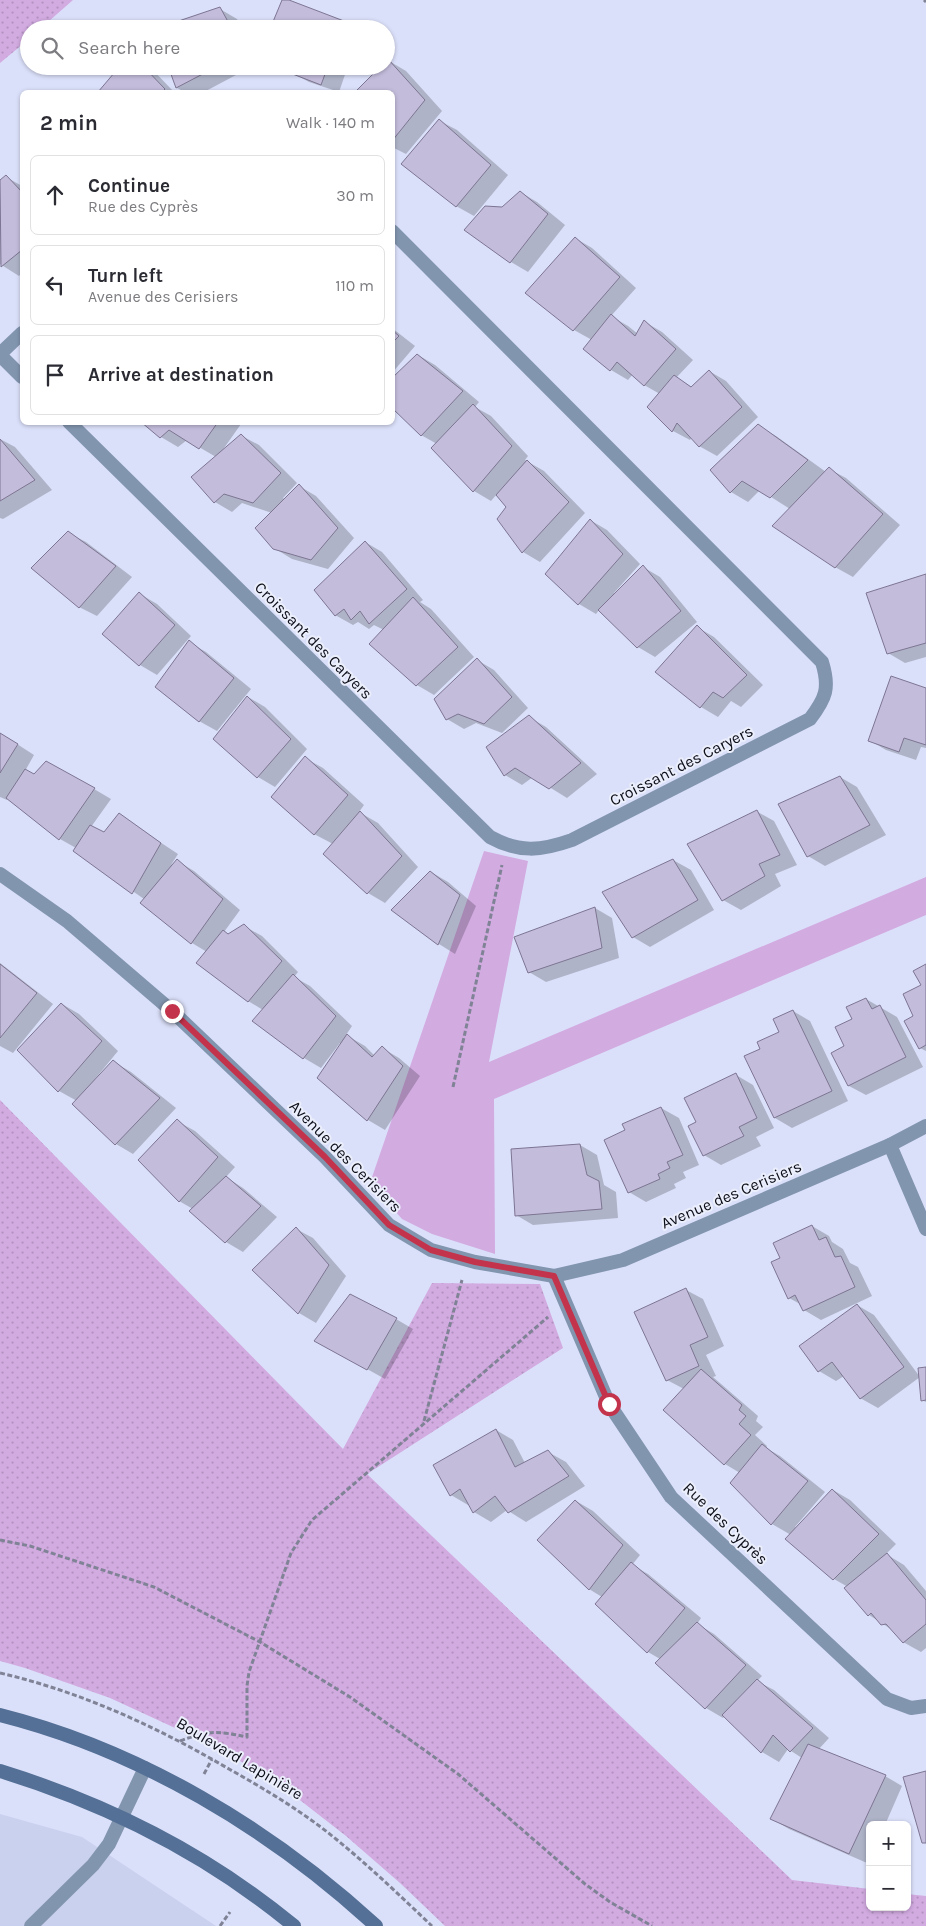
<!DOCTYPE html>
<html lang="en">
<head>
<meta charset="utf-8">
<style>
  :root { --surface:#fff; --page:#f2f2f3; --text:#2b2b33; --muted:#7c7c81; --line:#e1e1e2 }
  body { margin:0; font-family:Karla,sans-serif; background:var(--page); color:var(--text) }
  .controls { position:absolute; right:15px; bottom:15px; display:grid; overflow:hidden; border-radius:8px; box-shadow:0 1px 4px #0004 }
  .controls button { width:45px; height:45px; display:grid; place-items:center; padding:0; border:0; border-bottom:1px solid var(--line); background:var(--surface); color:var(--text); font:25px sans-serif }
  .stop { position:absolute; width:15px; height:15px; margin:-11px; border:4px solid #c3334b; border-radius:50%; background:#fff }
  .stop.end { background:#c3334b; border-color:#fff; box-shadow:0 1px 5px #0008 }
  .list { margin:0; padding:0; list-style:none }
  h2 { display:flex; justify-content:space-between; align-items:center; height:65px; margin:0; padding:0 20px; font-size:21px }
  h2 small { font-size:16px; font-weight:400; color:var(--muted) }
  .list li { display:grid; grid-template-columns:32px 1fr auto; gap:15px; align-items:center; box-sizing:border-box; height:80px; margin:0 10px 10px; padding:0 10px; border:1px solid var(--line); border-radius:8px }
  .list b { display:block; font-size:19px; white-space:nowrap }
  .list p { margin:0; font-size:16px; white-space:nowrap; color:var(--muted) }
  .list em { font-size:16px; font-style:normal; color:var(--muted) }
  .icon { flex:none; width:28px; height:28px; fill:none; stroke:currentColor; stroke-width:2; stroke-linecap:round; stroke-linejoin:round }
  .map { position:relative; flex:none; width:926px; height:1926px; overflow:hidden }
  .search { position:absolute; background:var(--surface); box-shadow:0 1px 4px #0004; left:20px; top:20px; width:375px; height:55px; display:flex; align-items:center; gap:12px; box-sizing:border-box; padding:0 18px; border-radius:28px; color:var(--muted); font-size:19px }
  .panel { position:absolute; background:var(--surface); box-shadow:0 1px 4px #0004; left:20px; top:90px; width:375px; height:335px; border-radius:8px }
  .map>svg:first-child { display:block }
  .built { fill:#cad1ef }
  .grass { fill:url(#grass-dots) }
  .park { fill:#d2abe1 }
  .shadow { fill:#0003 }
  .building { fill:#c3bcdb; stroke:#7d7592 }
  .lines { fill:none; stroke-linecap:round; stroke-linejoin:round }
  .path { stroke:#808396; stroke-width:3; stroke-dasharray:5 2.5; stroke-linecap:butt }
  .service { stroke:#8295af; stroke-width:14 }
  .minor { stroke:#8295af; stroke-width:14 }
  .secondary { stroke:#547096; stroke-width:14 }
  .route { stroke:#c3334b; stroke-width:6 }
  .labels { text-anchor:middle; stroke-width:4; stroke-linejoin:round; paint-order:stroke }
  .street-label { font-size:16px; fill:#0b0d17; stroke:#ebeefb }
</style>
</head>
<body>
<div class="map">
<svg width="926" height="1926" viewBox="0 0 926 1926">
  <defs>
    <pattern id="grass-dots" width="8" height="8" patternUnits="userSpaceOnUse" patternTransform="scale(1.25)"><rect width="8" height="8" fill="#d2abe1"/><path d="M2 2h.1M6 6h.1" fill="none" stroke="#b392c0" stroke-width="1.8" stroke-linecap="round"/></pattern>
  </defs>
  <rect width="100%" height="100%" fill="#dbe0fa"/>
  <path class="built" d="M0,1814L82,1837L216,1926H0Z"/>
  <g class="grass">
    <path d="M0,0H73L40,29H29V39L0,63Z"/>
    <path d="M0,1100L343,1449L432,1283L540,1284L563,1348L367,1474L792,1880L870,1889V1907H907V1894L926,1896V1926H445L400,1883L346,1836L278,1783L212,1745L110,1698L25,1668L0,1661Z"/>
  </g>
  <path class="park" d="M484,851L528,861L489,1062L926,877V915L494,1099L495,1254L432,1234L402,1219L370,1183Z"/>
  <g class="shadow">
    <path d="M283,0L344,22L356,29H272Z"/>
    <path d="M220,9L237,19L243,29H159Z"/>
    <path d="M389,61L406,71L442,111L406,154L392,147V92H357L383,66H386Z"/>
    <path d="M122,66H149L174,92H100Z"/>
    <path d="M169,66H253L204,92H185L177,88Z"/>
    <path d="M293,66H348L339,92L309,82L291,72Z"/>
    <path d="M440,121L457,130L508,175L474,216L456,206Z"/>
    <path d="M6,177L22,186V273L19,276L0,264V182Z"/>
    <path d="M520,192L537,202L565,225L528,272L511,262L502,208Z"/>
    <path d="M575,238L592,248L636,288L611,316L628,326L638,334L645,322L662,332L693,360L676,378L692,387L709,371L726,381L758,417L717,456L699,446L692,437L690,440L673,431L649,407L660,394L644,385L633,374L628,380L611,370L585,349L592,340L574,330Z"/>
    <path d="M392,328L415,346L392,373Z"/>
    <path d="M418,355L435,365L479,402L475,407L491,416L528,456L525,460L544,471L585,513L540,562L523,552L508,507L497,494L491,501L474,491L433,448L437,444L421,435Z"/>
    <path d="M143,422H239L241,424L222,451L242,436L259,445L297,483L283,498L285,500L299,486L316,496L354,538L328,569L292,559L274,548L272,513L242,503L232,512L215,502L193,477L216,457L187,440L178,447L161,437Z"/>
    <path d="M758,426L776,436L826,472L829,469L846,478L900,525L853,577L835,567L790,509L760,490L748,502L731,492Z"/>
    <path d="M0,439L15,447L52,490L3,519L0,518Z"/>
    <path d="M590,520L607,530L640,564L614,593L616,594L643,567L660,577L697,622L655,657L638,647L599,610L596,614L579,604Z"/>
    <path d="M68,533L86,542L132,577L97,616L79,607Z"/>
    <path d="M365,542L382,552L423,600L420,602L431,609L474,657L434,695L417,685L384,630L374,625L369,629L358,622L353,625L335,615Z"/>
    <path d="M926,575V657L905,663L888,653Z"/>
    <path d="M140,594L157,604L191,636L157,675L140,665Z"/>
    <path d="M697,627L714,637L763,685L741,707L731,701L718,717L701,707L657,672Z"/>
    <path d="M189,642L206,652L251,689L217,731L199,721Z"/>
    <path d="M477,660L494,670L528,708L502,733L476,723L464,729L447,719Z"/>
    <path d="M926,689V748L921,747L916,760L886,750L869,740Z"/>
    <path d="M248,697L265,707L307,749L275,787L258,777L215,739Z"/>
    <path d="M529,717L546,727L597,774L567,798L533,777L522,785L505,775L488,747Z"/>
    <path d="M0,733L34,755L25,771L35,775L94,789L111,799L91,827L104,834L119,815L178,854L171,865L177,861L194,871L240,910L224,932L229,935L244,926L262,936L298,972L294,977L310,986L352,1026L346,1035L365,1046L375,1056L382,1048L399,1058L420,1076L385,1130L368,1120L318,1078L342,1044L340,1043L321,1068L304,1058L254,1020L263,1010L248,1001L207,952L192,943L142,903L144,899L75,851L76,848L60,839L8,798L7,800L0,797Z"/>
    <path d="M305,758L323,768L364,805L359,812L378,823L418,867L385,903L368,893L324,854L333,844L314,834Z"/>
    <path d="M840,777L857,787L886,835L825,866L808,856Z"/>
    <path d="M756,811L774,821L797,865L775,874L781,886L741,910L723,900Z"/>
    <path d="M673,860L691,870L714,910L650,947L633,937Z"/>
    <path d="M431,872L448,882L476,906L455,954L439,944L393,910Z"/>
    <path d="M595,908L612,918L619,958L546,982L529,972Z"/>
    <path d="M0,963L53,1004L13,1053L0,1046Z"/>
    <path d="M926,966V1051L920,1048L915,1016Z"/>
    <path d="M866,999L897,1017L923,1067L866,1095L849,1086L846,1046L853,1019Z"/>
    <path d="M62,1004L79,1014L118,1051L95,1079L96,1080L114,1062L131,1072L176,1108L133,1154L116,1144L77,1101L59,1091Z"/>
    <path d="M793,1011L810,1021L848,1101L792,1128L775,1118L762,1050L781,1032Z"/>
    <path d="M736,1075L753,1085L774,1128L756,1137L761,1146L721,1165L704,1155L697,1122Z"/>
    <path d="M661,1108L679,1118L699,1165L683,1172L686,1178L674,1184L676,1188L646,1202L629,1192L626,1131Z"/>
    <path d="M177,1121L195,1131L235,1167L226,1177L243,1188L277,1217L243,1252L226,1242L191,1211L193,1209L179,1201Z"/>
    <path d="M580,1145L597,1155L604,1185L616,1192L618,1218L533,1225L516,1215Z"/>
    <path d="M812,1226L829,1236L832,1242L843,1249L850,1263L858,1267L872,1296L821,1320L804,1310L802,1305L789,1298Z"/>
    <path d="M296,1229L313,1238L346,1276L316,1323L299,1313Z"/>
    <path d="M686,1290L703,1299L724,1346L706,1355L716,1376L713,1377L758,1416L756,1421L763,1427L755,1435L767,1446L766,1448L780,1456L825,1492L795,1527L797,1528L833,1490L850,1500L896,1544L886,1554L904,1565L926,1591V1648L921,1652L903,1642L894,1631L869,1615L848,1587L834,1579L791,1535L772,1524L731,1483L740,1473L725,1464L665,1410L684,1389L667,1380Z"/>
    <path d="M857,1305L874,1315L920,1377L926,1369V1402L922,1400L920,1377L878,1408L860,1398L844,1376L836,1381L819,1371L800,1347Z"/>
    <path d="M396,1319L413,1329L385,1379L333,1350Z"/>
    <path d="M496,1430L513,1440L525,1463L548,1452L566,1462L585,1486L526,1522L507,1510L491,1522L474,1512L469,1504L468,1505L451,1495Z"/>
    <path d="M576,1501L593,1511L640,1555L632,1565L648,1574L701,1618L697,1624L714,1634L762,1676L757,1681L774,1690L829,1738L818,1750L885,1776L902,1786L885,1825H870V1857L867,1863L789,1829L772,1819L802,1758L788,1749L779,1762L762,1752L725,1716L723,1718L706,1708L656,1663L660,1659L648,1652L596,1604L602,1597L589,1589Z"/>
  </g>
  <g class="building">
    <path d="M282,0H289L344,21L341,29H270Z"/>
    <path d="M220,7L232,29H155Z"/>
    <path d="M388,59L425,100L392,141V92H355L381,66H386V62Z"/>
    <path d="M120,66H143L165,89L162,92H98Z"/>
    <path d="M168,66H218L176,88Z"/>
    <path d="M292,66H328L321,85L290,73Z"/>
    <path d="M439,119L491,165L456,207L401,164Z"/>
    <path d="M6,175L22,192V250L1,267L0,180Z"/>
    <path d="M520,191L548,214L510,263L464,230L485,206L502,207Z"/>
    <path d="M575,237L620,277L573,331L525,293Z"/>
    <path d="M611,314L635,336L644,320L676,349L644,386L617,362L610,371L583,349Z"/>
    <path d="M392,330L399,336L392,343Z"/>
    <path d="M417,354L463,391L421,436L392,408V378Z"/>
    <path d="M709,370L742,407L699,447L677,423L672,432L647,407L674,375L691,387Z"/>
    <path d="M473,404L512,446L473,492L431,448Z"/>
    <path d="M141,422H218L199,449L169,430L160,438Z"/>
    <path d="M758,424L808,460L770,498L742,481L730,493L710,470Z"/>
    <path d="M241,434L281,473L253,503L224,494L214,503L191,477Z"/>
    <path d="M0,439L35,480L0,501Z"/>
    <path d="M527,460L569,502L522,553L497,519L506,507L496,495Z"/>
    <path d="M829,467L883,514L835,568L772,526Z"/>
    <path d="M299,484L338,528L311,560L273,549L255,528Z"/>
    <path d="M590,519L623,554L578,605L545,574Z"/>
    <path d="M68,531L116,566L79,608L31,568Z"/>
    <path d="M365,541L407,589L369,624L360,611L351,620L344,609L335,616L314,590Z"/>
    <path d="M643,565L681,611L637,648L598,610Z"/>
    <path d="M926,574V643L887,654L866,593Z"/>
    <path d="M139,592L175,625L139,666L102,634Z"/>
    <path d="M413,597L458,647L416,686L369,644Z"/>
    <path d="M697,625L747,675L723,698L713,692L700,708L655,672Z"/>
    <path d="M189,640L234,678L199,722L155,687Z"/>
    <path d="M477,658L512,697L484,724L458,714L446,720L434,699Z"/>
    <path d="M891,676L926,688V745L904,738L899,752L868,741Z"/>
    <path d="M247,696L291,739L257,778L213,739Z"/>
    <path d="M529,715L581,763L549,789L515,768L504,776L486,747Z"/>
    <path d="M0,733L18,744L0,773Z"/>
    <path d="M305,756L348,795L314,835L271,797Z"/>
    <path d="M46,761L95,788L59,840L6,798L25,769L34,774Z"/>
    <path d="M840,776L870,825L807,857L778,804Z"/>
    <path d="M757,810L780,855L759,864L765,876L722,901L687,844Z"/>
    <path d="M360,811L402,856L367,894L323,854Z"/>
    <path d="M119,813L161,843L132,894L73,851L90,825L104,832Z"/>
    <path d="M177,859L223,899L191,944L140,903Z"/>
    <path d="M673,859L698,900L632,938L602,892Z"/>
    <path d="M430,871L460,895L438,945L391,910Z"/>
    <path d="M595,907L602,948L528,973L514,937Z"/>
    <path d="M244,924L282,961L248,1002L196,963L223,930L228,934Z"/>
    <path d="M0,964L37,993L0,1038Z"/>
    <path d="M926,964V1045L919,1049L904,1021L913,1016L903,994L921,985L913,971Z"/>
    <path d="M293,974L336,1016L303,1059L252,1021Z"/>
    <path d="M866,998L872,1009L880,1005L906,1057L848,1086L831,1053L844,1046L835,1027L852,1019L846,1007Z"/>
    <path d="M61,1003L102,1041L58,1092L17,1050Z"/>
    <path d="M793,1010L832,1091L774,1118L744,1056L760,1049L757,1042L779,1032L773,1019Z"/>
    <path d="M347,1034L372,1057L382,1046L403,1066L367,1121L317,1078Z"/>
    <path d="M113,1060L160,1098L115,1145L72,1104Z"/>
    <path d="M736,1073L757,1118L739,1127L744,1136L703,1156L688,1126L696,1122L684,1098Z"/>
    <path d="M661,1107L683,1155L667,1162L670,1168L658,1174L660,1179L628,1193L604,1140L625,1130L622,1124Z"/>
    <path d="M177,1119L218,1157L179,1202L138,1160Z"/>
    <path d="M580,1144L587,1175L599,1181L602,1209L515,1216L511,1149Z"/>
    <path d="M226,1176L261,1206L225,1243L189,1211Z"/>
    <path d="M812,1225L819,1240L826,1237L835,1257L841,1256L855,1287L803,1311L795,1295L788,1299L771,1262L780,1258L773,1243Z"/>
    <path d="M296,1227L329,1265L298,1314L252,1270Z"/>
    <path d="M686,1288L708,1337L690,1345L699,1366L666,1381L634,1312Z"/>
    <path d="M350,1294L397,1318L367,1370L314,1341Z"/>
    <path d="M857,1304L904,1367L860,1399L832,1362L818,1372L799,1346Z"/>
    <path d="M926,1367V1400L921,1401L918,1368Z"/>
    <path d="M701,1369L742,1405L739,1410L746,1416L739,1424L751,1435L724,1465L663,1410Z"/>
    <path d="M496,1429L515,1467L548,1450L569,1476L508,1513L495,1496L473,1513L460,1489L450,1496L433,1465Z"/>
    <path d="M762,1444L808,1481L771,1525L730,1483Z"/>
    <path d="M832,1489L879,1534L833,1580L785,1539Z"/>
    <path d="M575,1500L623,1545L589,1590L537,1540Z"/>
    <path d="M887,1553L926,1600V1624L903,1643L886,1624L881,1625L871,1613L868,1616L844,1588Z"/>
    <path d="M631,1562L685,1608L647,1653L595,1604Z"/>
    <path d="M697,1622L746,1665L705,1709L655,1663Z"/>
    <path d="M757,1679L813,1728L790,1752L773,1735L761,1753L722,1715Z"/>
    <path d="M808,1744L886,1775L849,1854L770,1819Z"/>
    <path d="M926,1771V1843H922L903,1777Z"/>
  </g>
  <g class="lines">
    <g class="path">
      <path d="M924,0L926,2"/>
      <path d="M453,1087L502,865"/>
      <path d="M424,1421L462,1280"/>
      <path d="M0,1540L30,1546L154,1587L260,1642L350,1697L458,1774L585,1884L610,1902L652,1926"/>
      <path d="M0,1673C82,1692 157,1727 229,1769C261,1787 293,1806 322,1828C361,1858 396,1892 432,1926"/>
      <path d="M180,1741C208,1730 218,1731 247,1737V1686L249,1672L291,1553L312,1520L548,1317"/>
      <path d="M204,1774L212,1759"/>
      <path d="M220,1926L230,1912"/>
    </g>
    <path class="service" d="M31,1926L93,1865L109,1844L145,1768"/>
    <g class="minor">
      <path d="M0,354L22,333"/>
      <path d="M0,355L22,377"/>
      <path d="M69,422L490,837C519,853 541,851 572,840L810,719C826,698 830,688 822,662L392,231"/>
      <path d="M0,874L67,921L172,1011L325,1157L389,1225L431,1250L475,1262L554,1276L623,1260L890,1145L926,1126"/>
      <path d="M890,1145L926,1229"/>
      <path d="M554,1276L609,1404L671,1497L887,1699L911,1708L926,1706"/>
    </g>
    <g class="secondary">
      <path d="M0,1715C139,1750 271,1829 376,1926"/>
      <path d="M0,1771C107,1804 207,1854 294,1926"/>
    </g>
  </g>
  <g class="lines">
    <path class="route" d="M172,1011L325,1157L389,1225L431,1250L475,1262L554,1276L609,1404"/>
  </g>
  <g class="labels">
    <g class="street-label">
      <text transform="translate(314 640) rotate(45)" y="6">Croissant des Caryers</text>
      <text transform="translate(681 765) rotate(-27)" y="6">Croissant des Caryers</text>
      <text transform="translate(346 1156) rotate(45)" y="6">Avenue des Cerisiers</text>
      <text transform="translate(731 1194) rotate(-23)" y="6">Avenue des Cerisiers</text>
      <text transform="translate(726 1523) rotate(44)" y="6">Rue des Cyprès</text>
      <text transform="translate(240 1758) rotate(31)" y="6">Boulevard Lapinière</text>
    </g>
  </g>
</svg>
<div class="controls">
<button>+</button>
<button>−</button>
</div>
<div class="stop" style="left:609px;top:1404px"></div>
<div class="stop end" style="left:172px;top:1011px"></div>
<div class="search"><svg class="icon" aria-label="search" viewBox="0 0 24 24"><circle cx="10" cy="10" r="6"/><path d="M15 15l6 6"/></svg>Search here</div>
<section class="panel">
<h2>2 min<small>Walk · 140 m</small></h2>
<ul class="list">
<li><svg class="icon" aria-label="ahead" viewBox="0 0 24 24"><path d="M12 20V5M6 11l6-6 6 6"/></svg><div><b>Continue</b><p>Rue des Cyprès</p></div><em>30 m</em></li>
<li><svg class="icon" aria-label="left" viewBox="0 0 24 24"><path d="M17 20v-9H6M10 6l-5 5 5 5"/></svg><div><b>Turn left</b><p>Avenue des Cerisiers</p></div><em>110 m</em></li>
<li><svg class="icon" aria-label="arrive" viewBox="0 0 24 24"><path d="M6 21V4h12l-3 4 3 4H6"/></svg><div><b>Arrive at destination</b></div></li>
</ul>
</section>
</div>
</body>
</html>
